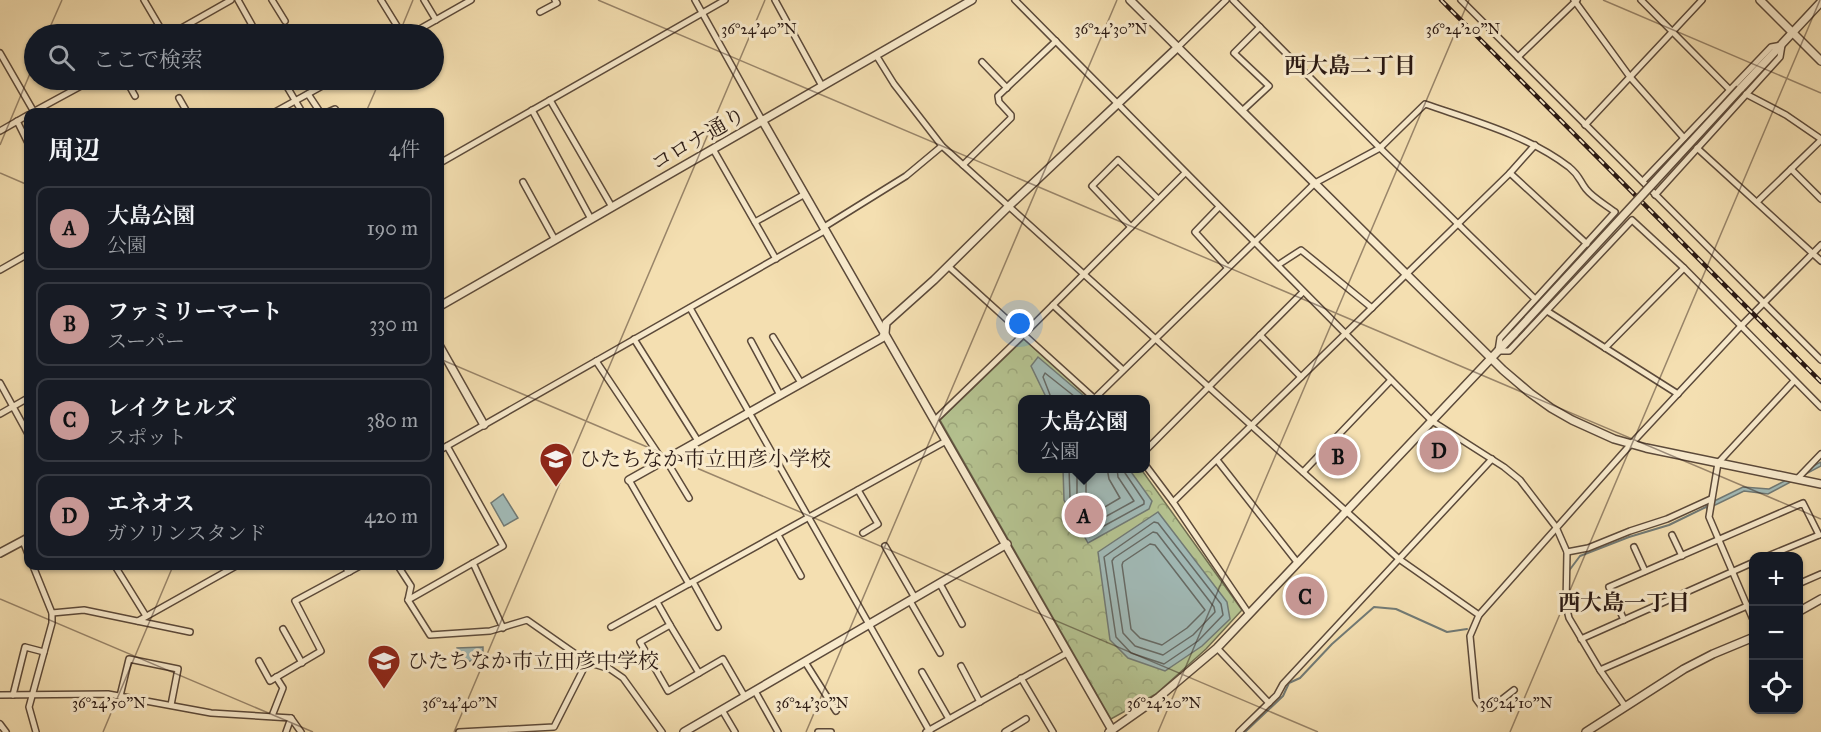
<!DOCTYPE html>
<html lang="ja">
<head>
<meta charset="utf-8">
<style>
  :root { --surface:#171b24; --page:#242831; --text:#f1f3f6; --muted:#9ea1a6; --line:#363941; --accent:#c59692 }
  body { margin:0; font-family:"IM FELL Great Primer","Noto Serif JP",serif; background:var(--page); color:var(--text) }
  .controls { position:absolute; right:18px; bottom:18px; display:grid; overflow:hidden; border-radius:12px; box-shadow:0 2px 4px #0004 }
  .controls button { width:54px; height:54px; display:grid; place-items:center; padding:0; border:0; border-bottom:2px solid var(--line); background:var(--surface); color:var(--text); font:30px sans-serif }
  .you { position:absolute; left:1020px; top:324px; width:21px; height:21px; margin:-15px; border:4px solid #fff; border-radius:50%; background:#1a73e8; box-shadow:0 0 0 9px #1a73e833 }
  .badge { display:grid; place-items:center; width:39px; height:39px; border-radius:50%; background:var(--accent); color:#111; font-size:20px; font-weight:700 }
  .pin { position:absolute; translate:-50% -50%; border:3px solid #fff; box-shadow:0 2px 6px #0006 }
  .popup { position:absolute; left:1018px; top:395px; width:132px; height:78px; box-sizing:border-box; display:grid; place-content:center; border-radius:12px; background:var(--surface); filter:drop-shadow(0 2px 4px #0005); font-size:20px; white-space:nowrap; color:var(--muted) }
  .popup b { font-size:22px; color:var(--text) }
  .popup::after { content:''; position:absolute; left:50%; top:100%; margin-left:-12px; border:12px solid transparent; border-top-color:var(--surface) }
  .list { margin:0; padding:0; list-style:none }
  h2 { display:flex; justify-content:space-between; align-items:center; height:78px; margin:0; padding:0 24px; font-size:26px }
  h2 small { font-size:20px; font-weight:400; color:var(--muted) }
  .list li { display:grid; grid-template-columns:39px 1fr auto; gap:18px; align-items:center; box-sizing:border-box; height:84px; margin:0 12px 12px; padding:0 12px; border:2px solid var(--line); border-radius:12px }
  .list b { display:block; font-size:22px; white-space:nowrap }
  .list p { margin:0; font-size:20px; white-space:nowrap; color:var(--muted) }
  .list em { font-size:20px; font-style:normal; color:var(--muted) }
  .icon { flex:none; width:33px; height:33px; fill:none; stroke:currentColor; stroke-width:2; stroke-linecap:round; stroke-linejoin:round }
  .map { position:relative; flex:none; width:1821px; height:732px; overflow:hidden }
  .search { position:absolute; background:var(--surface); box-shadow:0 2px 4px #0004; left:24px; top:24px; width:420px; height:66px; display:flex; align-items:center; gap:15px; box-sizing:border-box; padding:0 21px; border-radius:33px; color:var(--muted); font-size:22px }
  .panel { position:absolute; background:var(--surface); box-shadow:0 2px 4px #0004; left:24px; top:108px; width:420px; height:462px; border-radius:12px }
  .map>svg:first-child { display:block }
  .park { fill:url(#park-crowns); stroke:#706e52; stroke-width:1.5 }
  .water { fill:#a1bab7; stroke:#717a75; stroke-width:1.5 }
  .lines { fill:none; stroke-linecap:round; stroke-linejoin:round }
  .shore { stroke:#666a65; stroke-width:1.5 }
  .stream { stroke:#717a75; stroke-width:2 }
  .minor-casing { stroke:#5c4a3a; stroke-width:8 }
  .tertiary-casing { stroke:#5c4a3a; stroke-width:10 }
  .minor { stroke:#f8eacc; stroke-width:5 }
  .tertiary { stroke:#f8eacc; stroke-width:7 }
  .rail-casing { stroke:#2a1913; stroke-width:4.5 }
  .rail { stroke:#f8eacc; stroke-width:2; stroke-dasharray:7; stroke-linecap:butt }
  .tertiary-bridge-casing { stroke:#5c4a3a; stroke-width:10; stroke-linecap:butt }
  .tertiary-bridge { stroke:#f8eacc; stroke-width:7 }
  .ticks { fill:none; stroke:#2a1913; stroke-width:1.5; stroke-opacity:0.45 }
  .labels { text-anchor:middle; stroke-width:6; stroke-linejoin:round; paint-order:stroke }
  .street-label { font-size:21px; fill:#2a1913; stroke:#f8eacc }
  .poi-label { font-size:21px; fill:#2a1913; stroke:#f8eacc; text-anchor:start }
  .neighbourhood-label { font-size:22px; font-weight:bold; fill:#2a1913; stroke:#f8eacc }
  .ticks-label { font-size:15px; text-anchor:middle; fill:#2a1913; stroke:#f8eacc; stroke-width:6; stroke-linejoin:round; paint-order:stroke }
</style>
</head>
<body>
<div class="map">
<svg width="1821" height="732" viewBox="0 0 1821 732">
  <defs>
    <pattern id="park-crowns" width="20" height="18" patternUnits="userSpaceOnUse" patternTransform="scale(1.5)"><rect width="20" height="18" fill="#b5c391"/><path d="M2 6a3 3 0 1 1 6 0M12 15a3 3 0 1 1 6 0" fill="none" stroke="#9ca77c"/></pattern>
  </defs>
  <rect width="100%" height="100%" fill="#f4dfb1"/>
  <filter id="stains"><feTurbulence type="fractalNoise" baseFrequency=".00333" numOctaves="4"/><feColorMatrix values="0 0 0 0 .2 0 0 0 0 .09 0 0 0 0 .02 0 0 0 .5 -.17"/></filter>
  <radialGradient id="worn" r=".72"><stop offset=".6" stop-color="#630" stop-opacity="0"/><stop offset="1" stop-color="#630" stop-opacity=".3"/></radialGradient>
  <path class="park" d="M1024,339L1091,399L1022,400V468L1141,469L1242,610L1206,649L1156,694L1111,719L940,420Z"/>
  <g class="water">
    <path d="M1038,357L1085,397L1086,399H1047L1031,366Z"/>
    <path d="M1821,462V466L1768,494L1744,491L1707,509L1706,505L1743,487L1769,489Z"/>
    <path d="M1063,469H1129L1152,501L1149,509L1088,543L1064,500Z"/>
    <path d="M503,494L518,518L504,526L491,503Z"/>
    <path d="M1158,512L1227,602L1230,619L1202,646L1165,671L1128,658L1110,640L1098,552Z"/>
    <path d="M483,647V660L458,662L457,648Z"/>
  </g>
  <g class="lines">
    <g class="shore">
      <path d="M1052,400L1043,377L1045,373L1079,400"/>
      <path d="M1069,468L1070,498L1091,533L1144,504V501L1125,473L1124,468"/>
      <path d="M1077,468V496L1094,523L1134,501L1118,477L1117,468"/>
      <path d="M1086,468V494L1098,511L1120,498L1109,479L1107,468"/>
      <path d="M1154,522L1158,523L1221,604L1223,615L1198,641L1164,664L1131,653L1116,637L1104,557Z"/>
      <path d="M1153,532L1157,533L1214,607L1215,612L1193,635L1163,655L1135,646L1123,633L1112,561L1114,558Z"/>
      <path d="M1150,544L1155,545L1205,610L1187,628L1162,645L1140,638L1131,629L1122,565L1123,562Z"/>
    </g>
    <g class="stream">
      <path d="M1568,572L1580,556L1629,537L1669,525L1706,507"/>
      <path d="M1245,732L1283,696L1289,683L1300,678L1332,644L1374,607L1396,609L1447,632L1467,629"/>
    </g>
    <g class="minor-casing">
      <g id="minor">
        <path d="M144,0L164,34"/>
        <path d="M238,0L257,34"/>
        <path d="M272,0L285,21"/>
        <path d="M381,0L402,34"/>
        <path d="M424,0L436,20"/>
        <path d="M695,0L762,120"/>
        <path d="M775,0L822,86"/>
        <path d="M1015,0L1432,421L1504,467L1520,480L1556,527L1567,552L1566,606L1569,618L1600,670L1625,706"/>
        <path d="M1233,0L1380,148L1535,299"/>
        <path d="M1461,0L1821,360"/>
        <path d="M1574,0L1630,77L1684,138"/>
        <path d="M1641,0L1729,89"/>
        <path d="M540,12L557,3L555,0"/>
        <path d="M171,34L231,0"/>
        <path d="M411,34L471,0"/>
        <path d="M1178,47L1226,0"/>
        <path d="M0,53L34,112"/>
        <path d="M876,55L894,84L942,146L1399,559L1479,615"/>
        <path d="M1518,57L1577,0"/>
        <path d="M982,62L1007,88"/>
        <path d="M126,80L135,96"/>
        <path d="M283,80L302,112"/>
        <path d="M308,94L320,112"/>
        <path d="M1746,94L1786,115L1821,139"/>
        <path d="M179,98L187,112"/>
        <path d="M550,100L612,207"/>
        <path d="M532,110L591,219"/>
        <path d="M1242,111L1269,86L1234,53L1260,27"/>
        <path d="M33,112L92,80"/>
        <path d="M275,112L333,80"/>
        <path d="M328,112L335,109L337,112"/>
        <path d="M17,121L28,143"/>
        <path d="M1585,125L1702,0"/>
        <path d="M0,131L28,115"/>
        <path d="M1697,148L1821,261"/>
        <path d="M713,149L776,259"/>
        <path d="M440,163L725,0"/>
        <path d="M963,165L1011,118V115L999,102L998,96L1056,41"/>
        <path d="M1791,169L1821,199"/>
        <path d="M1510,173L1587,244"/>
        <path d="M1643,181L1771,47L1782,45L1780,57L1655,195"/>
        <path d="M523,182L555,240"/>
        <path d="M1757,202L1821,140"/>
        <path d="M1219,207L1195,232L1227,267"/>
        <path d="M755,222L805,194"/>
        <path d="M824,227L906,176L942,146"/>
        <path d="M1131,227L1092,186L1118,160L1158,199"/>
        <path d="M1278,265L1301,250L1372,308"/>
        <path d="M948,266L1096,400"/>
        <path d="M0,270L28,254"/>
        <path d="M1053,305L1123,370"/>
        <path d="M690,308L930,732"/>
        <path d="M1547,311L1678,394"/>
        <path d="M1260,335L1301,377"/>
        <path d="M773,337L801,383"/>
        <path d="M634,339L698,441"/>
        <path d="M751,341L780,395"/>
        <path d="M1605,348L1684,268"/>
        <path d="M596,361L663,461"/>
        <path d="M0,383L28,434"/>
        <path d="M1095,398L1315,183L1380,148L1425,104C1474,121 1527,135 1569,167C1580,176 1579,180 1586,189C1593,198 1606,205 1615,212L1500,338L1498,351H1509L1632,220L1684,268L1821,407"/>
        <path d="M0,414L28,398"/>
        <path d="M935,420L1024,334L1185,173"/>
        <path d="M440,450L826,230"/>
        <path d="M1146,450L1303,292"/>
        <path d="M666,460L689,498"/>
        <path d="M1217,460L1297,562"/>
        <path d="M1146,466L1173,502L1249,614"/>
        <path d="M1303,472L1391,380"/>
        <path d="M1797,479L1821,454"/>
        <path d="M629,480L689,584"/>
        <path d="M858,490L878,524L863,533"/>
        <path d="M1173,502L1510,173L1535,145"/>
        <path d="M778,535L801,576"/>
        <path d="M1672,535L1682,556"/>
        <path d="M23,541L28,554"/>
        <path d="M885,546L915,598"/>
        <path d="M1634,547L1645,571"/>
        <path d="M1567,552L1588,548L1630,531L1667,519L1711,499"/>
        <path d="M1768,556L1819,535"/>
        <path d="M473,563L503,628"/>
        <path d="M33,566L52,613V623L29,707L36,732"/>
        <path d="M115,566L146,616"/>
        <path d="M398,566L411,586L408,600L430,635L490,631L527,620L587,662L610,669L623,678L662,732"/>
        <path d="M693,582L718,627"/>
        <path d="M940,584L962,624"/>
        <path d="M1798,584L1821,574"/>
        <path d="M408,600L503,546L447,446"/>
        <path d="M910,601L940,653"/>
        <path d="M657,602L670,625L640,642L668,691L723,659L745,697"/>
        <path d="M52,613L84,610L190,632"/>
        <path d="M1624,620L1609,587L1803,503L1819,535"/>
        <path d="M138,621L236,566"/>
        <path d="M1754,622L1709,517L1718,463L1794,381"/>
        <path d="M670,625L699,673"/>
        <path d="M611,627L946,441"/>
        <path d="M283,629L302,663"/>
        <path d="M1581,639L1754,562"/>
        <path d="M1217,648L1269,703"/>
        <path d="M259,661L270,681L321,651L295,601L360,566"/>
        <path d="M805,662L836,711"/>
        <path d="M961,666L980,702"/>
        <path d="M1600,670L1754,603"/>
        <path d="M922,672L949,719"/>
        <path d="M1021,678L1053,732"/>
        <path d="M1514,690L1491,708L1481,706L1476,699L1470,636L1479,615L1631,444L1741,326L1821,245"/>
        <path d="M755,691L778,732"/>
        <path d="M0,695L108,694L211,713L291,718L301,732"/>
        <path d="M13,695L25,647L44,652"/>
        <path d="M120,696L129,659L178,669L171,705"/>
        <path d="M722,710L735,732"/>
        <path d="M272,716L283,688L276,677"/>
        <path d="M0,724L6,732"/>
        <path d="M286,732L291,718"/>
        <path d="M459,732L554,727L587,662"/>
        <path d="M818,732H831"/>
        <path d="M926,732L1067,653"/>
        <path d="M1005,732L1026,719"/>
        <path d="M1239,732L1277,695L1283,684L1492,459"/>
      </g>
    </g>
    <g class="tertiary-casing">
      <g id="tertiary">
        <path d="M1130,0L1503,370L1530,393L1551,408L1572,420L1614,439L1646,448L1821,484"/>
        <path d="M1760,0L1821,61"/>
        <path d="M1740,89L1821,2"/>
        <path d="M762,120L1112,730"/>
        <path d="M440,306L972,0"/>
        <path d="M440,347L484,425"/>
        <path d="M629,480L882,338L885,333L886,323L934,280L1010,205L1178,47"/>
        <path d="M0,553L28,538"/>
        <path d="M346,566L349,571"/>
        <path d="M1798,612L1821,599"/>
        <path d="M684,732L1007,544"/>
        <path d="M1109,732L1159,697L1217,648L1515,333"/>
        <path d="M1586,732L1684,669L1713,654L1754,637"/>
      </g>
    </g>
    <use href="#minor" class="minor"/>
    <use href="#tertiary" class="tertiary"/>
    <g class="rail-casing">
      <path id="rail" d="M1441,0L1821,382"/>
    </g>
    <use href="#rail" class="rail"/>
    <g class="tertiary-bridge-casing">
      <path id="tertiary-bridge" d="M1515,333L1740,89"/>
    </g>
    <use href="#tertiary-bridge" class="tertiary-bridge"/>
  </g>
  <path class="ticks" d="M598,0L1821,519M1603,0L1821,93M47,34L62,0M399,34L413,0M366,112L380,80M0,145L34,64M0,173L28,185M440,359L1318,732M0,599L313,732M103,732L173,566M454,732L765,0M806,732L1117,0M1158,732L1469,0M1510,732L1820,0"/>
  <defs>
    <g id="school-pin" transform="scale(1.725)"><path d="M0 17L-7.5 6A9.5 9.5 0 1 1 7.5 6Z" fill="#8f2418" stroke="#f8eacc"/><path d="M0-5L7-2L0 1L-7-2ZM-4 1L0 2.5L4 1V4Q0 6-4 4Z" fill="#fff"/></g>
  </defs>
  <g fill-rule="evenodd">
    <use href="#school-pin" x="556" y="459"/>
    <use href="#school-pin" x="384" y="661"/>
  </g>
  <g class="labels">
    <g class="street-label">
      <text transform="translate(698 139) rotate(-30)" y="7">コロナ通り</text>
    </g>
    <g class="poi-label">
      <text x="579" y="466">ひたちなか市立田彦小学校</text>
      <text x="407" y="668">ひたちなか市立田彦中学校</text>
    </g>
    <g class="neighbourhood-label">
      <text x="1350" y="73">西大島二丁目</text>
      <text x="1624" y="610">西大島一丁目</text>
    </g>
  </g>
  <g class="ticks-label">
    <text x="759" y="34">36°24'40"N</text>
    <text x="1111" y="34">36°24'30"N</text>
    <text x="1463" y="34">36°24'20"N</text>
    <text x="109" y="708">36°24'50"N</text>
    <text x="460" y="708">36°24'40"N</text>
    <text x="812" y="708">36°24'30"N</text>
    <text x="1164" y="708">36°24'20"N</text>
    <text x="1516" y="708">36°24'10"N</text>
  </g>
  <rect width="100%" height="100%" filter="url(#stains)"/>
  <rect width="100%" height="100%" fill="url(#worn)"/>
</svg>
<div class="controls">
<button>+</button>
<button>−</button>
<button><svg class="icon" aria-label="locate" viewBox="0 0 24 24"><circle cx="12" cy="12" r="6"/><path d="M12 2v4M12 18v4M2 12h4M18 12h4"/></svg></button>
</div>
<div class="you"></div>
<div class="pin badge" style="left:1084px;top:515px">A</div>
<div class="popup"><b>大島公園</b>公園</div>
<div class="pin badge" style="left:1338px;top:456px">B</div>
<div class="pin badge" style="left:1305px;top:596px">C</div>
<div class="pin badge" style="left:1439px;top:450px">D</div>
<div class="search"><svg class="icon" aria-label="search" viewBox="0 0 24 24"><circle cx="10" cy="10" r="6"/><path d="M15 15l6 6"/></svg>ここで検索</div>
<section class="panel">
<h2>周辺<small>4件</small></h2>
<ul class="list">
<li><span class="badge">A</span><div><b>大島公園</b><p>公園</p></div><em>190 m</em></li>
<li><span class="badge">B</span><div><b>ファミリーマート</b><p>スーパー</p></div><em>330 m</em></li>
<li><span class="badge">C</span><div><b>レイクヒルズ</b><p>スポット</p></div><em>380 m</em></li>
<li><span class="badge">D</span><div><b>エネオス</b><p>ガソリンスタンド</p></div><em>420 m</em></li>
</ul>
</section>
</div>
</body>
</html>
